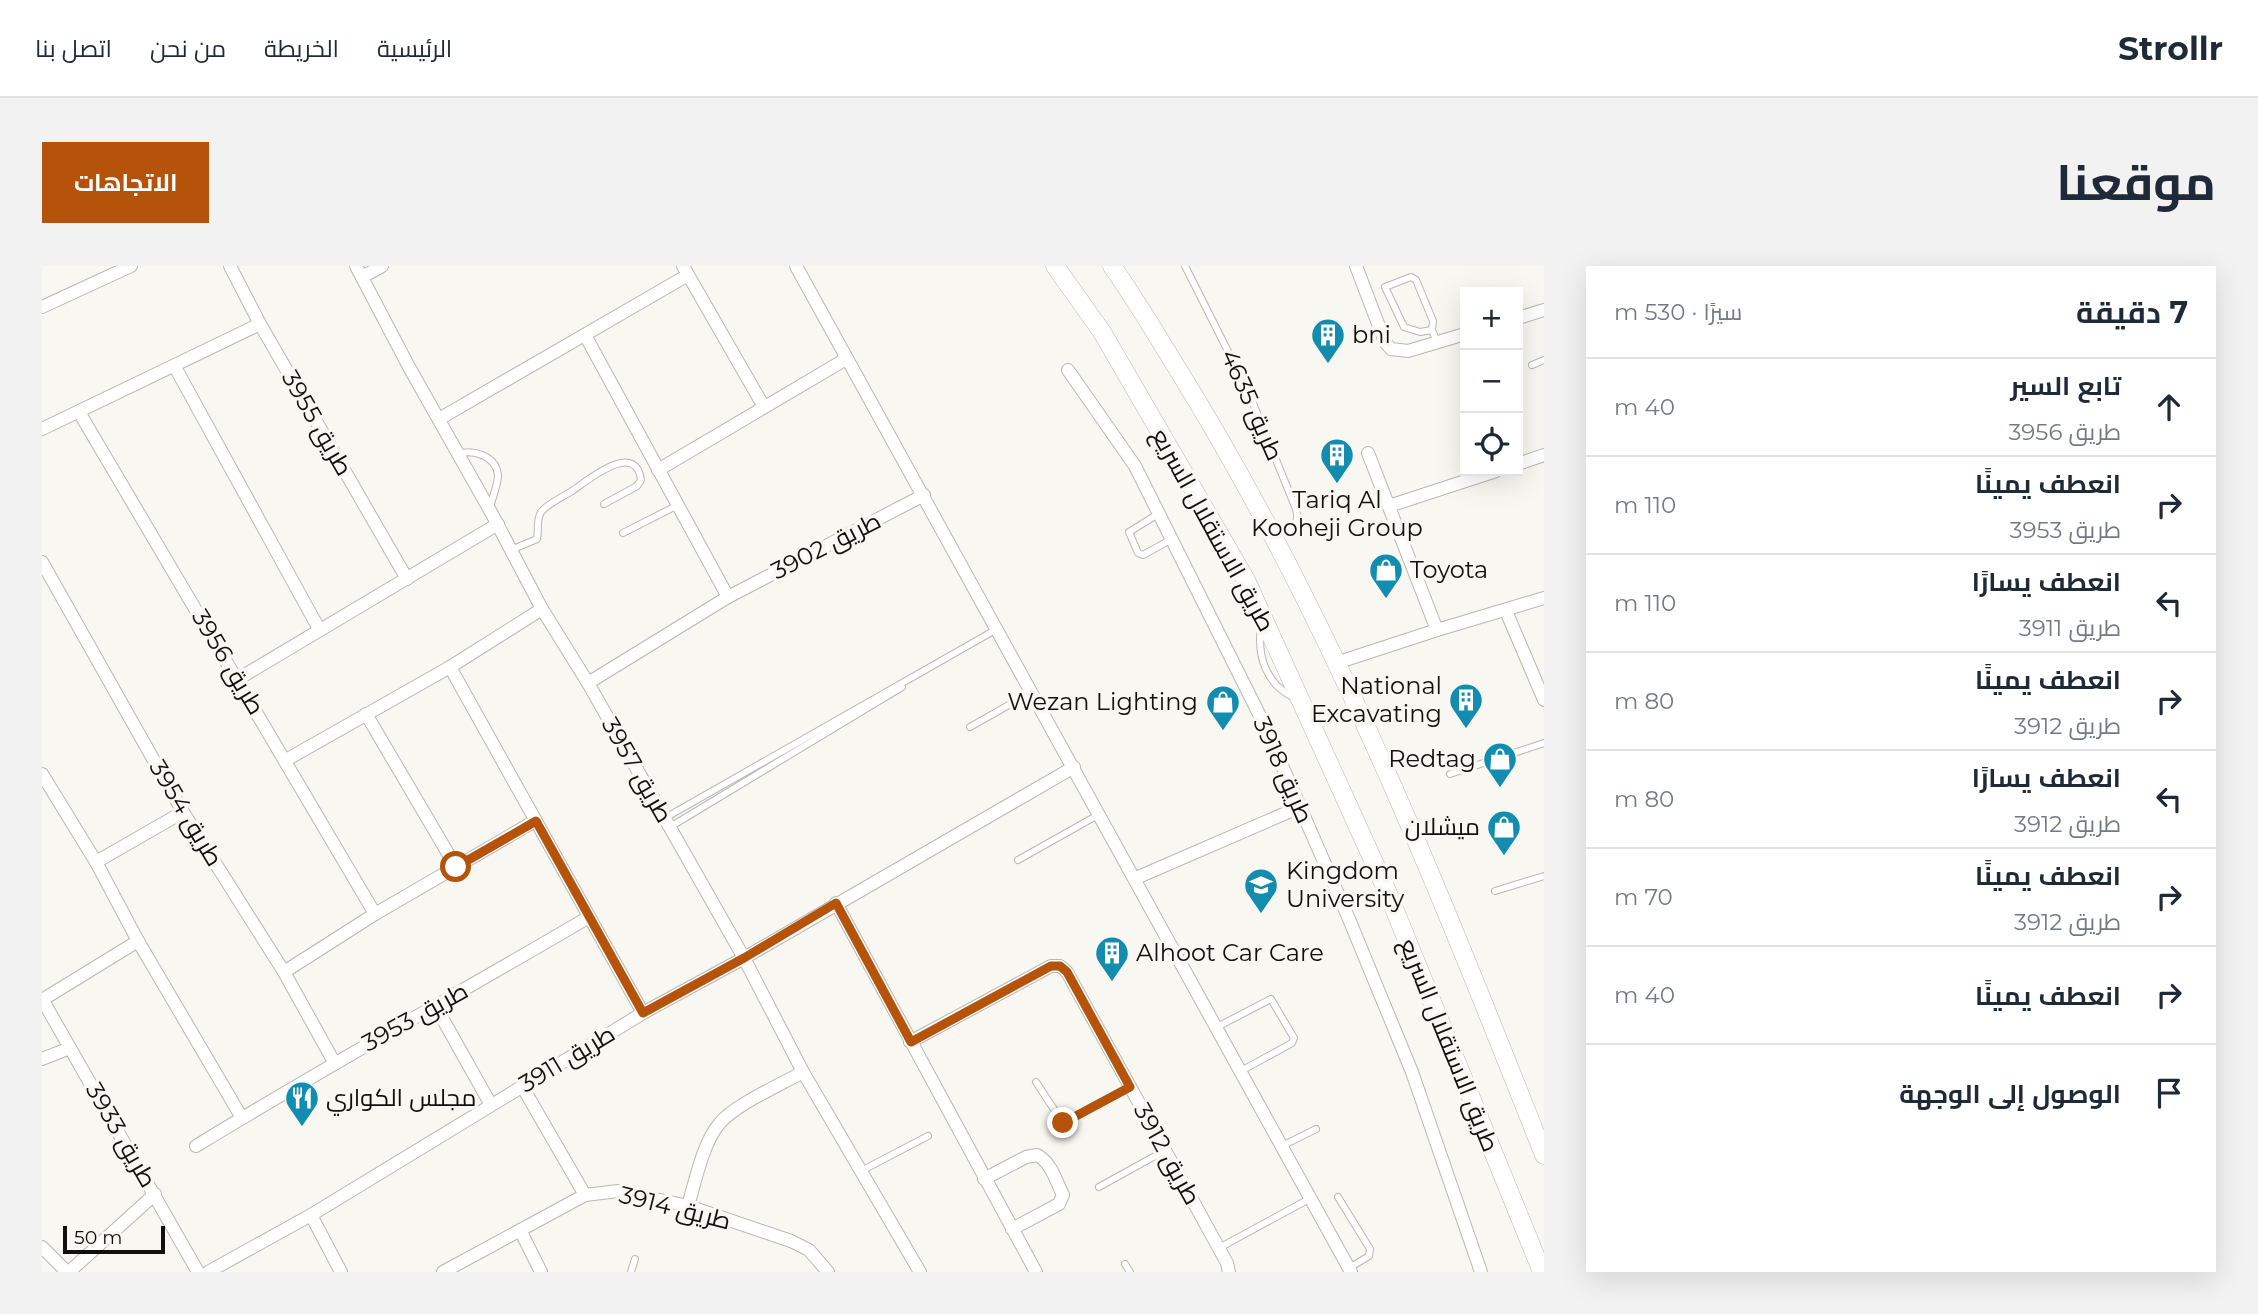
<!DOCTYPE html>
<html lang="ar">
<head>
<meta charset="utf-8">
<style>
  :root { --surface:#fff; --page:#f2f2f3; --text:#1f2937; --muted:#747a83; --line:#e0e1e3; --accent:#b45309 }
  body { margin:0; font-family:Montserrat,Cairo,sans-serif; background:var(--page); color:var(--text); direction:rtl }
  .controls { position:absolute; right:21px; top:21px; display:grid; overflow:hidden; border-radius:0px; box-shadow:0 7px 28px #0002 }
  .controls button { width:63px; height:63px; display:grid; place-items:center; padding:0; border:0; border-bottom:2px solid var(--line); background:var(--surface); color:var(--text); font:35px sans-serif }
  .scale { position:absolute; left:21px; bottom:18px; width:102px; box-sizing:border-box; padding-left:7px; border:4px solid #11100f; border-top:0; font-size:19px; line-height:24px; white-space:nowrap; color:#11100f; -webkit-text-stroke:5px #f8f7f2; paint-order:stroke }
  .stop { position:absolute; width:21px; height:21px; margin:-16px; border:5px solid #b45309; border-radius:50%; background:#fff }
  .stop.end { background:#b45309; border-color:#fff; box-shadow:0 2px 7px #0008 }
  .list { margin:0; padding:0; list-style:none }
  h2 { display:flex; justify-content:space-between; align-items:center; height:91px; margin:0; padding:0 28px; font-size:30px }
  h2 small { font-size:23px; font-weight:400; color:var(--muted) }
  .list li { display:grid; grid-template-columns:46px 1fr auto; gap:21px; align-items:center; box-sizing:border-box; height:98px; padding:0 28px; border-top:2px solid var(--line) }
  .list b { display:block; font-size:26px; white-space:nowrap }
  .list p { margin:0; font-size:23px; white-space:nowrap; color:var(--muted) }
  .list em { font-size:23px; font-style:normal; color:var(--muted) }
  .icon { flex:none; width:38px; height:38px; fill:none; stroke:currentColor; stroke-width:2; stroke-linecap:round; stroke-linejoin:round }
  .map { position:relative; flex:none; width:1502px; height:1006px; overflow:hidden; direction:ltr; border-radius:0px }
  header { display:flex; align-items:center; gap:42px; box-sizing:border-box; height:98px; padding:0 35px; background:var(--surface); border-bottom:2px solid var(--line) }
  header strong { font-size:33px }
  nav { display:flex; gap:38px; margin-inline-start:auto; font-size:24px }
  .intro { display:flex; align-items:center; justify-content:space-between; box-sizing:border-box; height:168px; padding:0 42px }
  h1 { margin:0; font-size:49px }
  .button { padding:18px 32px; border-radius:0px; background:var(--accent); color:#fff; font-size:24px; font-weight:700 }
  main { display:flex; gap:42px; padding:0 42px }
  aside { flex:1; background:var(--surface); border-radius:0px; box-shadow:0 7px 28px #0002 }
  .map>svg:first-child { display:block }
  .lines { fill:none; stroke-linecap:round; stroke-linejoin:round }
  .service-casing { stroke:#b8b7b2; stroke-width:8 }
  .minor-casing { stroke:#b8b7b2; stroke-width:14 }
  .primary-casing { stroke:#b8b7b2; stroke-width:19 }
  .service { stroke:#fff; stroke-width:6 }
  .minor { stroke:#fff; stroke-width:12 }
  .primary { stroke:#fff; stroke-width:18 }
  .route { stroke:#b45309; stroke-width:9 }
  .labels { text-anchor:middle; stroke-width:7; stroke-linejoin:round; paint-order:stroke }
  .poi-label { font-size:24px; fill:#11100f; stroke:#f8f7f2; text-anchor:start }
  .street-label { font-size:24px; fill:#11100f; stroke:#f8f7f2 }
</style>
</head>
<body>
<header>
<strong>Strollr</strong>
<nav><a>الرئيسية</a><a>الخريطة</a><a>من نحن</a><a>اتصل بنا</a></nav>
</header>
<div class="intro"><h1>موقعنا</h1><a class="button">الاتجاهات</a></div>
<main>
<aside>
<h2>7 دقيقة<small>سيرًا · 530 m</small></h2>
<ul class="list">
<li><svg class="icon" aria-label="ahead" viewBox="0 0 24 24"><path d="M12 20V5M6 11l6-6 6 6"/></svg><div><b>تابع السير</b><p>طريق 3956</p></div><em>40 m</em></li>
<li><svg class="icon" aria-label="right" viewBox="0 0 24 24"><path d="M7 20v-9h11M14 6l5 5-5 5"/></svg><div><b>انعطف يمينًا</b><p>طريق 3953</p></div><em>110 m</em></li>
<li><svg class="icon" aria-label="left" viewBox="0 0 24 24"><path d="M17 20v-9H6M10 6l-5 5 5 5"/></svg><div><b>انعطف يسارًا</b><p>طريق 3911</p></div><em>110 m</em></li>
<li><svg class="icon" aria-label="right" viewBox="0 0 24 24"><path d="M7 20v-9h11M14 6l5 5-5 5"/></svg><div><b>انعطف يمينًا</b><p>طريق 3912</p></div><em>80 m</em></li>
<li><svg class="icon" aria-label="left" viewBox="0 0 24 24"><path d="M17 20v-9H6M10 6l-5 5 5 5"/></svg><div><b>انعطف يسارًا</b><p>طريق 3912</p></div><em>80 m</em></li>
<li><svg class="icon" aria-label="right" viewBox="0 0 24 24"><path d="M7 20v-9h11M14 6l5 5-5 5"/></svg><div><b>انعطف يمينًا</b><p>طريق 3912</p></div><em>70 m</em></li>
<li><svg class="icon" aria-label="right" viewBox="0 0 24 24"><path d="M7 20v-9h11M14 6l5 5-5 5"/></svg><div><b>انعطف يمينًا</b></div><em>40 m</em></li>
<li><svg class="icon" aria-label="arrive" viewBox="0 0 24 24"><path d="M6 21V4h12l-3 4 3 4H6"/></svg><div><b>الوصول إلى الوجهة</b></div></li>
</ul>
</aside>
<div class="map">
<svg width="1502" height="1006" viewBox="0 0 1502 1006">
  <rect width="100%" height="100%" fill="#f8f7f2"/>
  <g class="lines">
    <g class="service-casing">
      <g id="service">
        <path d="M1143,0L1206,125L1254,243C1259,259 1248,264 1235,271"/>
        <path d="M1390,64L1378,66L1362,61L1343,21L1369,11L1374,14L1391,55L1390,64L1395,76"/>
        <path d="M1490,99L1502,94"/>
        <path d="M416,188C432,183 454,190 456,209C456,219 450,232 448,242"/>
        <path d="M1116,248L1087,266L1096,287L1101,289L1130,273"/>
        <path d="M581,267L636,239"/>
        <path d="M469,284L495,273C497,264 494,254 499,246C506,237 521,231 530,225C546,214 594,174 599,214L595,220L562,238"/>
        <path d="M1219,361C1215,390 1224,418 1251,431"/>
        <path d="M928,461L988,427"/>
        <path d="M1408,508L1502,477"/>
        <path d="M623,552L955,363"/>
        <path d="M628,561L860,421"/>
        <path d="M976,594L1056,549"/>
        <path d="M1453,625L1502,610"/>
        <path d="M1175,761L1229,733L1252,772L1250,777L1199,805"/>
        <path d="M994,816L1021,857L1088,821"/>
        <path d="M1240,880L1274,863"/>
        <path d="M819,905L886,870"/>
        <path d="M1057,921L1122,885"/>
        <path d="M1296,931L1328,983L1327,990L1307,1002"/>
        <path d="M1177,982L1269,932"/>
        <path d="M1083,998L1088,1006"/>
        <path d="M589,1006L593,993"/>
      </g>
    </g>
    <g class="minor-casing">
      <g id="minor">
        <path d="M188,0L218,58L365,313"/>
        <path d="M314,0L367,101L450,248L500,343L546,417L702,692L761,806L878,1006"/>
        <path d="M641,0L722,141"/>
        <path d="M754,0L1309,1006"/>
        <path d="M1314,0L1343,76L1349,83L1366,85L1423,68"/>
        <path d="M320,11L340,0"/>
        <path d="M0,41L89,0"/>
        <path d="M1476,52L1502,44"/>
        <path d="M543,69L686,331"/>
        <path d="M133,101L277,363"/>
        <path d="M1026,104L1093,200L1221,456L1307,653L1370,806L1439,1006"/>
        <path d="M37,146L333,648"/>
        <path d="M397,153L646,9"/>
        <path d="M0,163L218,58"/>
        <path d="M1326,187L1395,364"/>
        <path d="M1476,198L1502,189"/>
        <path d="M616,204L804,93"/>
        <path d="M1347,240L1454,205"/>
        <path d="M0,296L141,546L242,706L292,796"/>
        <path d="M1464,345L1502,434"/>
        <path d="M1294,397L1395,364L1502,332"/>
        <path d="M408,401L601,747"/>
        <path d="M196,413L456,258"/>
        <path d="M546,417L686,331L882,229"/>
        <path d="M324,448L414,601"/>
        <path d="M244,494L408,401L500,343"/>
        <path d="M0,508L54,596L96,675L200,852"/>
        <path d="M54,596L141,546"/>
        <path d="M1094,612L1258,541"/>
        <path d="M794,637L994,1006"/>
        <path d="M242,706L333,648L493,555"/>
        <path d="M0,733L156,1006"/>
        <path d="M0,734L96,675"/>
        <path d="M394,741L449,839"/>
        <path d="M868,776L1009,700H1018L1025,706L1185,997L1187,1006"/>
        <path d="M0,793L28,782"/>
        <path d="M480,820L543,929"/>
        <path d="M154,880C283,801 416,728 547,651"/>
        <path d="M942,913L984,891L995,889C1009,896 1014,915 1021,929L1017,938L970,963"/>
        <path d="M646,940C653,916 661,877 677,858C692,839 738,819 761,806"/>
        <path d="M269,949L299,1006"/>
        <path d="M478,964L499,1006"/>
        <path d="M0,981L25,1006"/>
        <path d="M27,1006L113,928"/>
        <path d="M166,1006L269,949L601,747L702,692L1032,501"/>
        <path d="M401,1006L543,929L576,925L646,940L749,975L767,984L786,1006"/>
      </g>
    </g>
    <g class="primary-casing">
      <g id="primary">
        <path d="M1013,0L1060,66L1204,314L1345,625L1500,1006"/>
        <path d="M1070,0C1094,34 1116,71 1138,107C1290,352 1396,622 1502,889"/>
      </g>
    </g>
    <use href="#service" class="service"/>
    <use href="#minor" class="minor"/>
    <use href="#primary" class="primary"/>
  </g>
  <g class="lines">
    <path class="route" d="M414,601L494,555L601,747L702,692L794,637L869,776L1009,700H1018L1025,706L1088,821L1021,857"/>
  </g>
  <defs>
    <g id="building-pin" transform="scale(1.75)"><path d="M0 17L-7.5 6A9.5 9.5 0 1 1 7.5 6Z" fill="#138daf" stroke="#f8f7f2"/><path d="M-4-6H4V6H1V3H-1V6H-4ZM-2.5-4.3h1.7v1.8h-1.7ZM.8-4.3h1.7v1.8H.8ZM-2.5-1h1.7V.8h-1.7ZM.8-1h1.7V.8H.8Z" fill="#fff"/></g>
    <g id="shop-pin" transform="scale(1.75)"><path d="M0 17L-7.5 6A9.5 9.5 0 1 1 7.5 6Z" fill="#138daf" stroke="#f8f7f2"/><path d="M-5-2.5h2.3a2.7 3.5 0 0 1 5.4 0H5L5.5 6h-11ZM-1.5-2.5h3a1.5 2.3 0 0 0-3 0Z" fill="#fff"/></g>
    <g id="university-pin" transform="scale(1.75)"><path d="M0 17L-7.5 6A9.5 9.5 0 1 1 7.5 6Z" fill="#138daf" stroke="#f8f7f2"/><path d="M0-5L7-2L0 1L-7-2ZM-4 1L0 2.5L4 1V4Q0 6-4 4Z" fill="#fff"/></g>
    <g id="restaurant-pin" transform="scale(1.75)"><path d="M0 17L-7.5 6A9.5 9.5 0 1 1 7.5 6Z" fill="#138daf" stroke="#f8f7f2"/><path d="M-5-6h1v4h1v-4h1v4h1v-4h1v5L-1.5 .5V6h-2V.5L-5-1ZM5-6V6H3V1.5H1.5Q1.5-4 5-6Z" fill="#fff"/></g>
  </defs>
  <g fill-rule="evenodd">
    <use href="#building-pin" x="1286" y="69"/>
    <use href="#building-pin" x="1295" y="189"/>
    <use href="#shop-pin" x="1344" y="304"/>
    <use href="#building-pin" x="1424" y="434"/>
    <use href="#shop-pin" x="1181" y="436"/>
    <use href="#shop-pin" x="1458" y="493"/>
    <use href="#shop-pin" x="1462" y="561"/>
    <use href="#university-pin" x="1219" y="619"/>
    <use href="#building-pin" x="1070" y="687"/>
    <use href="#restaurant-pin" x="260" y="832"/>
  </g>
  <g class="labels">
    <g class="poi-label">
      <text x="1310" y="77">bni</text>
      <text x="1295" y="242" text-anchor="middle">Tariq Al<tspan x="1295" dy="28">Kooheji Group</tspan></text>
      <text x="1368" y="312">Toyota</text>
      <text x="1400" y="428" text-anchor="end">National<tspan x="1400" dy="28">Excavating</tspan></text>
      <text x="1156" y="444" text-anchor="end">Wezan Lighting</text>
      <text x="1434" y="501" text-anchor="end">Redtag</text>
      <text x="1438" y="569" text-anchor="end">ميشلان</text>
      <text x="1244" y="613">Kingdom<tspan x="1244" dy="28">University</tspan></text>
      <text x="1094" y="695">Alhoot Car Care</text>
      <text x="284" y="840">مجلس الكواري</text>
    </g>
    <g class="street-label">
      <text transform="translate(1210 139) rotate(66)" y="8">طريق 4635</text>
      <text transform="translate(275 157) rotate(60)" y="8">طريق 3955</text>
      <text transform="translate(1171 264) rotate(61)" y="8">طريق الاستقلال السريع</text>
      <text transform="translate(784 280) rotate(-27)" y="8">طريق 3902</text>
      <text transform="translate(186 396) rotate(59)" y="8">طريق 3956</text>
      <text transform="translate(595 504) rotate(60)" y="8">طريق 3957</text>
      <text transform="translate(1241 504) rotate(66)" y="8">طريق 3918</text>
      <text transform="translate(144 547) rotate(59)" y="8">طريق 3954</text>
      <text transform="translate(373 751) rotate(-29)" y="8">طريق 3953</text>
      <text transform="translate(1407 779) rotate(68)" y="8">طريق الاستقلال السريع</text>
      <text transform="translate(525 793) rotate(-31)" y="8">طريق 3911</text>
      <text transform="translate(79 869) rotate(60)" y="8">طريق 3933</text>
      <text transform="translate(1125 888) rotate(61)" y="8">طريق 3912</text>
      <text transform="translate(633 942) rotate(14)" y="8">طريق 3914</text>
    </g>
  </g>
</svg>
<div class="controls">
<button>+</button>
<button>−</button>
<button><svg class="icon" aria-label="locate" viewBox="0 0 24 24"><circle cx="12" cy="12" r="6"/><path d="M12 2v4M12 18v4M2 12h4M18 12h4"/></svg></button>
</div>
<div class="scale">50 m</div>
<div class="stop" style="left:414px;top:601px"></div>
<div class="stop end" style="left:1021px;top:857px"></div>
</div>
</main>
</body>
</html>
